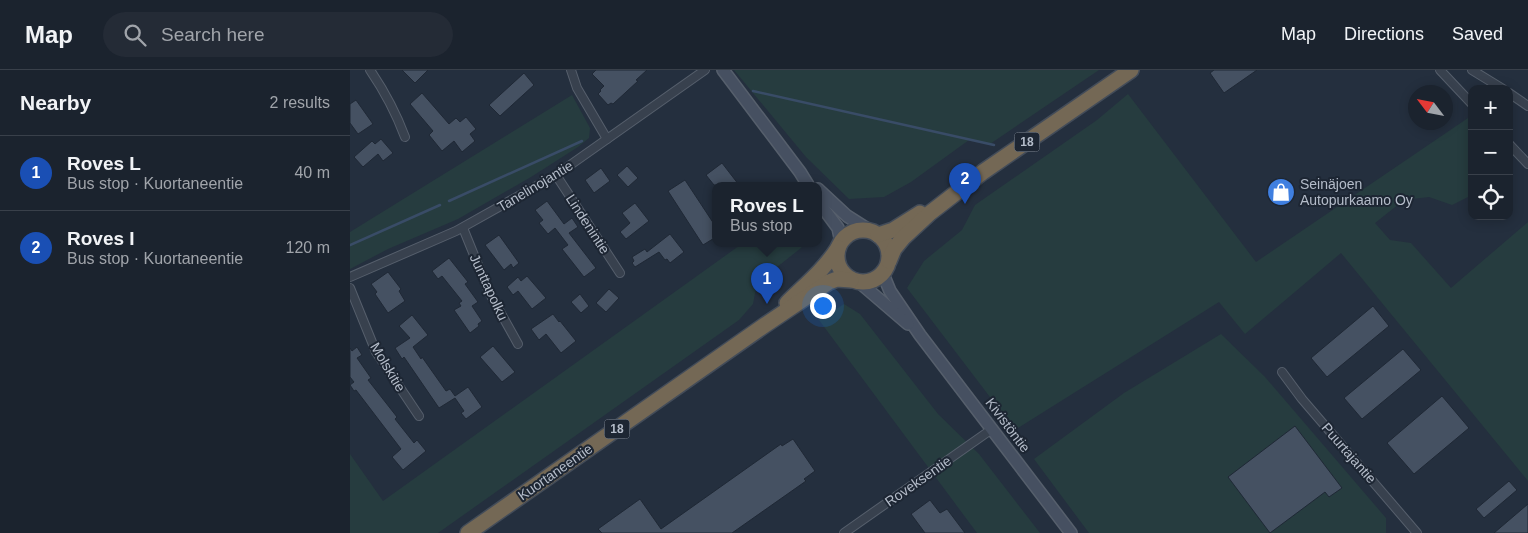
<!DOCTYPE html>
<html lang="en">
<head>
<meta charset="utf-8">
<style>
  :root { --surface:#1b232e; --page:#242b36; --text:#f1f3f6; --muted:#a0a4aa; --line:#39404a; --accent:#db2777 }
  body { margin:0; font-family:Arial,sans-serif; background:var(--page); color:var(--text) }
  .controls { position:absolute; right:15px; top:15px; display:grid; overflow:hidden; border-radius:10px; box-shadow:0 2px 12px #0003 }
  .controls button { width:45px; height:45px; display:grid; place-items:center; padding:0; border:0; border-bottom:1px solid var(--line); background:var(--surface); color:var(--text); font:25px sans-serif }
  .compass { position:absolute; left:1058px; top:15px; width:45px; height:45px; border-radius:50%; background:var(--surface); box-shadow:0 2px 12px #0003; rotate:302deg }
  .you { position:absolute; left:472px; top:235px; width:18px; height:18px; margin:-12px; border:4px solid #fff; border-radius:50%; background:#1a73e8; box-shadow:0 0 0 8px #1a73e833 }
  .badge { display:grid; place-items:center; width:32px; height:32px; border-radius:50%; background:var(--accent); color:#fff; font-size:16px; font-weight:700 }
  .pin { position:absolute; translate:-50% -41px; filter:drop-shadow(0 1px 2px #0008) }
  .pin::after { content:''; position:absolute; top:26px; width:18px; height:15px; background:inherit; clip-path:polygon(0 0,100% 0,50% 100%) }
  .popup { position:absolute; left:362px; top:112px; width:110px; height:65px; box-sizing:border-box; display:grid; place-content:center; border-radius:10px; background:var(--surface); filter:drop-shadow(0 1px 4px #0005); font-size:16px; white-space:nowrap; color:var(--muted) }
  .popup b { font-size:19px; color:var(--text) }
  .popup::after { content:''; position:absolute; left:50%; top:100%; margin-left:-10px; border:10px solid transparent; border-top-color:var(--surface) }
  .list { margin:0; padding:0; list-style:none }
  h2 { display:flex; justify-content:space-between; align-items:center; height:65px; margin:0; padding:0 20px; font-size:21px }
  h2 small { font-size:16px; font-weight:400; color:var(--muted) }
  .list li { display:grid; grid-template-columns:32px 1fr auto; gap:15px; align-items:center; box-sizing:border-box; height:75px; padding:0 20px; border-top:1px solid var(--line) }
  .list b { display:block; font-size:19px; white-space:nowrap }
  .list p { margin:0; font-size:16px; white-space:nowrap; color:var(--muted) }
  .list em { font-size:16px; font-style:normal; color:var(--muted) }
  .icon { flex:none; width:28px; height:28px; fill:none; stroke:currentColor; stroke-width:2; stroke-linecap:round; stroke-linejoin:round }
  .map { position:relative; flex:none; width:1178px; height:463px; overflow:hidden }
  header { display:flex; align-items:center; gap:30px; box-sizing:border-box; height:70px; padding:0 25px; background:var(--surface); border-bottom:1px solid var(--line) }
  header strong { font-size:24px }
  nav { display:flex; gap:28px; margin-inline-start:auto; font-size:18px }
  .search { width:350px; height:45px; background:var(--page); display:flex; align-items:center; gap:12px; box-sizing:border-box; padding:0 18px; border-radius:28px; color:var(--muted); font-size:19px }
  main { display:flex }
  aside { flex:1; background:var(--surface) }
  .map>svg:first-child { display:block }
  .green { fill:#263c3f }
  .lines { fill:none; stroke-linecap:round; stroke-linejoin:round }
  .stream { stroke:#394c67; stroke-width:2.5 }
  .building { fill:#455162; stroke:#1f2835 }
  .street-casing { stroke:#565f6c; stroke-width:10 }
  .secondary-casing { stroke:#565f6c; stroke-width:14 }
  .highway-casing { stroke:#434c59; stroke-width:18 }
  .street { stroke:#38414e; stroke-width:8 }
  .secondary { stroke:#465061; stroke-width:11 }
  .highway { stroke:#746855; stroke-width:15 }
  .labels { text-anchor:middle; stroke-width:4; stroke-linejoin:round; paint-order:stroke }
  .shield { fill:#1d2633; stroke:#878f9c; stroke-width:1 }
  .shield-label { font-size:12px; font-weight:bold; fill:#b4bcc9 }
  .poi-label { font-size:14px; fill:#b4bcc9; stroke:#1d2633; text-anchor:start }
  .street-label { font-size:14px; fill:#b4bcc9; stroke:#1d2633 }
</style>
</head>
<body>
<header>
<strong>Map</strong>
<div class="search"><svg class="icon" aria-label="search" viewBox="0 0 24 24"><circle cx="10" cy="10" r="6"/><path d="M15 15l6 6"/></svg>Search here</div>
<nav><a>Map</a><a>Directions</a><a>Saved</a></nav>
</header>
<main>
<aside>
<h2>Nearby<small>2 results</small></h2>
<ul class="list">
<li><span class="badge" style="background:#1a4fb4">1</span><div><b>Roves L</b><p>Bus stop · Kuortaneentie</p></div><em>40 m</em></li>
<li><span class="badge" style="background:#1a4fb4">2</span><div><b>Roves I</b><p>Bus stop · Kuortaneentie</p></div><em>120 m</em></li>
</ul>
</aside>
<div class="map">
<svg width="1178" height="463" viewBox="0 0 1178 463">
  <rect width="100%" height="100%" fill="#242f3e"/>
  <g class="green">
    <path d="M384,0H749L640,74L619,70L561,112L534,127L499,129L456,87Z"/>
    <path d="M778,24L906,192L1118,48L1122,52V125L1102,135L1079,127L1054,130L1025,153L1040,170L1061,173L1101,218L1178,152V411L991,183L895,264L869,232L665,360L557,218L574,191L612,160L625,135L747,50Z"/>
    <path d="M222,25L240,58L239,68L228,77L181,107L108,149L38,179L0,199V162Z"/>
    <path d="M393,173H454L451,178L407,213L403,234L389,250L88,463H0V384L33,431Z"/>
    <path d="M494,234L510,244L588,344L629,384L690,463H627L469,250Z"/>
    <path d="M871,264L915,307L1036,448V463H739L684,389L774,323Z"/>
  </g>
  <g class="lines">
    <g class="stream">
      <path d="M403,21L644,75"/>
      <path d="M99,131L232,71"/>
      <path d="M0,175L90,135"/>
    </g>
  </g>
  <g class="building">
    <path d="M52,0H78L65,13Z"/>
    <path d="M246,0H297L286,10L288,11L263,34L261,33L258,35L248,24L251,21L250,20L254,16L242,4Z"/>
    <path d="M864,0H907L874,23L860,3Z"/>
    <path d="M174,3L184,15L150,46L139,35Z"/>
    <path d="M72,23L99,54L106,48L110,52L116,47L126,59L120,64L125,71L112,82L104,71L92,81L79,65L83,61L60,34Z"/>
    <path d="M6,30L23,54L8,64L0,53V34Z"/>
    <path d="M31,69L43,83L33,91L28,84L13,97L4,87L22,71L25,74Z"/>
    <path d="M372,93L389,115H364L356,105Z"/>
    <path d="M277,96L288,108L278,117L267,105Z"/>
    <path d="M251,98L260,111L244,123L235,110Z"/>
    <path d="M335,110L366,157V167L353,175L318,121Z"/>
    <path d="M197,131L214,154L222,148L228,157L219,163L246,198L234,207L212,179L218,175L205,158L198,164L189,153L193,150L185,140Z"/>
    <path d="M285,133L299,151L276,169L270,162L280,153L272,143Z"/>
    <path d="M320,164L334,182L320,193L317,189L315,190L309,182L285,197L282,193L284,191L282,187L295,179L297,182Z"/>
    <path d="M149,165L169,193L163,198L161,194L154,200L135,175Z"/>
    <path d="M99,188L118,212L115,214L128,232L122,236L132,251L128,254L129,256L120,263L104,240L111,236L109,233L112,231L92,206L88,209L82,201Z"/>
    <path d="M38,202L51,219L49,221L55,231L38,243L25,224L27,222L21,214Z"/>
    <path d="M177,206L196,228L182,239L168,221L163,225L157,217L168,207L171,211Z"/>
    <path d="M259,219L269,228L256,242L246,233Z"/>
    <path d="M230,224L239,236L231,243L221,232Z"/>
    <path d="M1023,236L1039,256L977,307L961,288Z"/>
    <path d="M203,244L209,252L210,251L226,271L211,283L196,264L189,270L181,259Z"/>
    <path d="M62,245L78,265L63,277L71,289L72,287L96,321L100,319L105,326L118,317L132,337L116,349L111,343L114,341L105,328L89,338L54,287L52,289L45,278L60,268L49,256Z"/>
    <path d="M143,276L165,302L152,312L130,287Z"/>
    <path d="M7,277L12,285L7,288L21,308L18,310L47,347L45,349L64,373L67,370L76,381L53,400L42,387L51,379L6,320L4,321L0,315L4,312L0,307V278L2,281Z"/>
    <path d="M1053,279L1071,300L1012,349L994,328Z"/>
    <path d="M1092,326L1119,358L1064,404L1037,373Z"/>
    <path d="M945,356L992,418L979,427L975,422L920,463L878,407Z"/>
    <path d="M443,369L465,401L454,409L456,411L382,463H252L248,459L290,429L311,459L431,374L432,376Z"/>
    <path d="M1159,411L1167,420L1134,448L1126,439Z"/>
    <path d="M580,430L590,443L597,439L615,463H575L561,444Z"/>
    <path d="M1178,434V463H1144Z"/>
  </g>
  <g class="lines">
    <g class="street-casing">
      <g id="street">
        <path d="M20,0C35,22 46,43 55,67"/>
        <path d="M221,0L227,18L257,69"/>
        <path d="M1090,0L1122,34"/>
        <path d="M1122,0L1153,19"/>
        <path d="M1159,23L1178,36"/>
        <path d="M1159,74L1178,94"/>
        <path d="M206,105L270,203"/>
        <path d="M113,158L139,222L168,274"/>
        <path d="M0,207L106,161L206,105L355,0"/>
        <path d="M0,218L26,282L69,346"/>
        <path d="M932,302L952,329L1067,463"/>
        <path d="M494,463L642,359"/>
      </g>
    </g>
    <g class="secondary-casing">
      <g id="secondary">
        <path d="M373,0L450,102L458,115"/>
        <path d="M468,119L497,146L519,160"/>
        <path d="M468,131L488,158L491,172"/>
        <path d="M533,204L540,221L570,265L721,463"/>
        <path d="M509,212L558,254"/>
      </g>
    </g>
    <g class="highway-casing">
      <g id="highway">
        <circle cx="513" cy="186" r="26"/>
        <path d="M528,165L543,160L570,143"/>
        <path d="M539,191L544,179L553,168L580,143L633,102L781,0"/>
        <path d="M437,233C455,215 474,200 488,178"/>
        <path d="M118,463L415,255L479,212L487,209L501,210"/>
      </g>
    </g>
    <use href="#street" class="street"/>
    <use href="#secondary" class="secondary"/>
    <use href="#highway" class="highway"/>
  </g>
  <defs>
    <g id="shop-disc" transform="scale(1.4375)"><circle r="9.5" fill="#3f7fe0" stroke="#1d2633"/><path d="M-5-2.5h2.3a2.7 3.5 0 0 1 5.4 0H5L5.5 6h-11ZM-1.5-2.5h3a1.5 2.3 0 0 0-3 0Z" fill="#fff"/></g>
  </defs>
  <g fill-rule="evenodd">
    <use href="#shop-disc" x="931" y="122"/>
  </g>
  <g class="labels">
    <g class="shield">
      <rect x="664.5" y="62.5" width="25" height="19" rx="4"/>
      <rect x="254.5" y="349.5" width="25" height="19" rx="4"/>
    </g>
    <g class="shield-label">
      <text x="677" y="76">18</text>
      <text x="267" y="363">18</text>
    </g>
    <g class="poi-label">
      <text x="950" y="119">Seinäjoen<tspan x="950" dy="16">Autopurkaamo Oy</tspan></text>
    </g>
    <g class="street-label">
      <text transform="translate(185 116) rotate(-31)" y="5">Tanelinojantie</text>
      <text transform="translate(238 154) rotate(57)" y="5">Lindenintie</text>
      <text transform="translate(139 217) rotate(65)" y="5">Junttapolku</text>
      <text transform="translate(38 297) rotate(59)" y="5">Molskitie</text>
      <text transform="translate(658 355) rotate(53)" y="5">Kivistöntie</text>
      <text transform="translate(999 383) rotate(49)" y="5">Puurtajantie</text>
      <text transform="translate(205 402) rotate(-35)" y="5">Kuortaneentie</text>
      <text transform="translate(568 411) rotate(-35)" y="5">Roveksentie</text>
    </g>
  </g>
</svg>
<div class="controls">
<button>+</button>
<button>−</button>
<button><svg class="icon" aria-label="locate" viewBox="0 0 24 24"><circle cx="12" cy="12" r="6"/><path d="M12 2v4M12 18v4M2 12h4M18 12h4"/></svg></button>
</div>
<svg class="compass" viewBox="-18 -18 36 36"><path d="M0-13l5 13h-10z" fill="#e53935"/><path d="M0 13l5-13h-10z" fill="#a0a4aa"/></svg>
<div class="you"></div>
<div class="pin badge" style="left:417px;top:234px;background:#1a4fb4">1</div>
<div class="popup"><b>Roves L</b>Bus stop</div>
<div class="pin badge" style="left:615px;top:134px;background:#1a4fb4">2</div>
</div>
</main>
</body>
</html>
